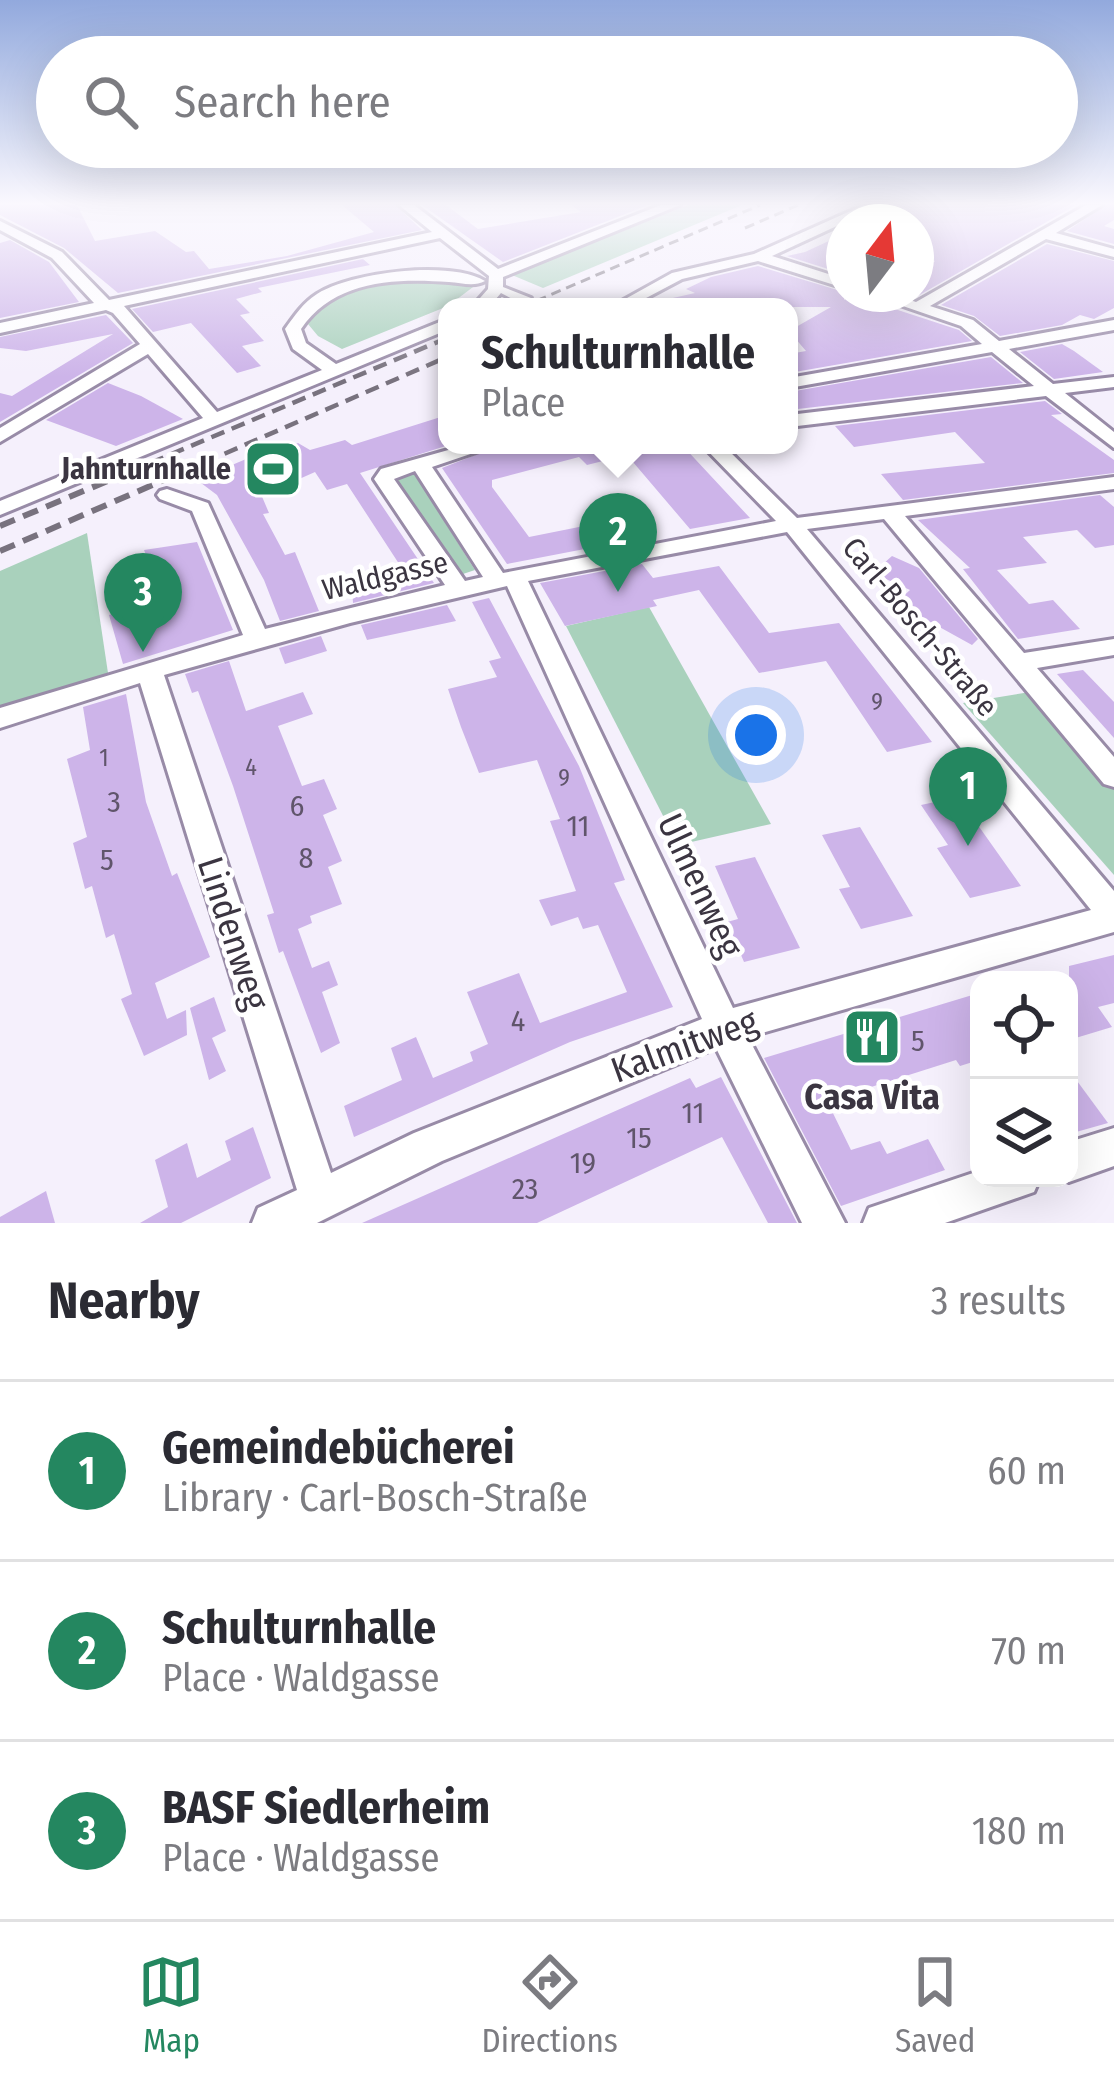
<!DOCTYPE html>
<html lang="en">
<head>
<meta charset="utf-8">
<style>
  :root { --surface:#fff; --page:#f7f7f7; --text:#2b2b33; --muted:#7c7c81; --line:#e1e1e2; --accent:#248760 }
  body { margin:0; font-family:"Fira Sans Condensed",sans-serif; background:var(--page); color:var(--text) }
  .controls { position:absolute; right:36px; bottom:36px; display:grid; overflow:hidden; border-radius:24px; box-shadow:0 12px 48px #0002 }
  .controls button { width:108px; height:108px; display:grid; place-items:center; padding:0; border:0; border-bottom:3px solid var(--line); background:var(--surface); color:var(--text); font:60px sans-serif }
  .compass { position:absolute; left:826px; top:204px; width:108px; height:108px; border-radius:50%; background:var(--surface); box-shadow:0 12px 48px #0002; rotate:16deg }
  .you { position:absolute; left:756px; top:735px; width:42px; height:42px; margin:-30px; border:9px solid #fff; border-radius:50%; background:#1a73e8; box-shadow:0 0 0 18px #1a73e833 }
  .badge { display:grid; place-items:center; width:78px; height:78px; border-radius:50%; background:var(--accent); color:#fff; font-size:39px; font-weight:700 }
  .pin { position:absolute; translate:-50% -99px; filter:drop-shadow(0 3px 6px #0008) }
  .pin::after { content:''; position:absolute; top:63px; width:42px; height:36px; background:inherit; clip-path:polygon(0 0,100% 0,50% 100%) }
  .popup { position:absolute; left:438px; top:298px; width:360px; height:156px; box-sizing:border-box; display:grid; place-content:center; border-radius:24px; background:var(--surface); filter:drop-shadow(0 3px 9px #0005); font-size:39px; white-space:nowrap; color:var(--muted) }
  .popup b { font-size:45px; color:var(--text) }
  .popup::after { content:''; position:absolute; left:50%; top:100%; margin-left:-24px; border:24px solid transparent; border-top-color:var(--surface) }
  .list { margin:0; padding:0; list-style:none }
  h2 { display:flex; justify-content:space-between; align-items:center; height:156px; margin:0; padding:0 48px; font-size:51px }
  h2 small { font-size:39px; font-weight:400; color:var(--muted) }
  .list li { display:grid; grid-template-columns:78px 1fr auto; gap:36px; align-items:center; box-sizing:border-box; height:180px; padding:0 48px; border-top:3px solid var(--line) }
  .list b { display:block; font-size:45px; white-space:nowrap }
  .list p { margin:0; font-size:39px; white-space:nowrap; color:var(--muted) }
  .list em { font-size:39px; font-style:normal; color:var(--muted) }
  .icon { flex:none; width:66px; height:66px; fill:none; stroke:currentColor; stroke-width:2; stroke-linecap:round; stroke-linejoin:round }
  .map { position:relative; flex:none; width:1114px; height:1223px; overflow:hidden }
  .search { position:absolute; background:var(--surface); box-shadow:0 12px 48px #0002; left:36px; right:36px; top:36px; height:132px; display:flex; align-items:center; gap:30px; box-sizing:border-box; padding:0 42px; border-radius:66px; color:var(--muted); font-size:45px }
  .sheet { height:696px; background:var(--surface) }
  nav { display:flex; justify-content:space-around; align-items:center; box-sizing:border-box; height:168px; border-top:3px solid var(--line); background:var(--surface); font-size:33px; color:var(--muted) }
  nav a { display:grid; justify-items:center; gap:6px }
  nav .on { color:var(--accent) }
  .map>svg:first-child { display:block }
  .green { fill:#a9d1bc }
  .building { fill:#cdb4e9 }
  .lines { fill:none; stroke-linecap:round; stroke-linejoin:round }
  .street-casing { stroke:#988ba7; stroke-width:6 }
  .street { fill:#fff; fill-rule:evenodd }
  .rail-far2 { stroke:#78727e; stroke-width:3; stroke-dasharray:10 6; stroke-linecap:butt }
  .rail-far1 { stroke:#78727e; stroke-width:4.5; stroke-dasharray:14 8; stroke-linecap:butt }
  .rail { stroke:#78727e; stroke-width:6; stroke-dasharray:16 9; stroke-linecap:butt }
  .labels { text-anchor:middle; stroke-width:9; stroke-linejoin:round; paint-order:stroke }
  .number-label { font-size:24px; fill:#60556b }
  .poi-label { font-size:30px; font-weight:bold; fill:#3b3541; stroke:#fff; text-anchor:end }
  .street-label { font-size:30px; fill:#3b3541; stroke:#fff }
  .near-number-label { font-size:30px; fill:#60556b }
  .near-street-label { font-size:36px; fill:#3b3541; stroke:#fff }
  .near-poi-label { font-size:36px; font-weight:bold; fill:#3b3541; stroke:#fff }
</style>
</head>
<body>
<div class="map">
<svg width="1114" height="1223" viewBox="0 0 1114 1223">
  <rect width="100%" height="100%" fill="#f5f0fc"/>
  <g class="green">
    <path d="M688,205H742L543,288L512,275Z"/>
    <path d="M440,280L477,284L448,306L342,349L318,336L308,324C327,280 399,281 440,280Z"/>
    <path d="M414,473L475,570L463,574L396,478Z"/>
    <path d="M87,533L108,673L0,710V571Z"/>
    <path d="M649,607L771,824L678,845L566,626Z"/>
    <path d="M1030,692L1114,784V875L963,703Z"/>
  </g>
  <g class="building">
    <path d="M0,205H77L95,241L155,231L186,252L194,251L209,269L287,256L374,232L342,205H395L422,230L118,293L64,248L0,215Z"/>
    <path d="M422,205H446L478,229L581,212L571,205H648L503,262Z"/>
    <path d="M886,205H1076L916,297V278L935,261L916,255V233L925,228L874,214Z"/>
    <path d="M1106,205H1114V220L1104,226L1114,229V244L1067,231Z"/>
    <path d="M844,234V274L787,256L805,252Z"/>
    <path d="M10,240L49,262L79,302L0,318V243Z"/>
    <path d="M1047,244L1114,261V308L1094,319L1080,315L1062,325L1000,336L974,316L941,305Z"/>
    <path d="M377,256L363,259L370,265L258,288L262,292L236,299L250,313L240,315L264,341L242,346L261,366L237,373L191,323L153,332L132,309Z"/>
    <path d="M758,266L844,292V300L852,295L959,330L972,341L789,373V354L806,351L789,331L831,307H665L664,300L695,293L686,289L711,277Z"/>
    <path d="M106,315L133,343L0,422V393L12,396L113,334L26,351L0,348V337Z"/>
    <path d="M1062,344L1074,351L1103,372L1054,379L1020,352Z"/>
    <path d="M991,357L1023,383L789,410V392Z"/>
    <path d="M108,383L141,396L183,419L116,446L46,420Z"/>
    <path d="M1045,401L1062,414L1051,415L1114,460V473L903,500L881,474L985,463L955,432L854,447L835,426Z"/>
    <path d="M447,415L449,445L360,473L434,583L353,603L352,588L405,573L347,484L327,490L315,472L297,480L283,476L269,456L298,443L310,450L345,440L352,445Z"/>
    <path d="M501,445H642L643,451L682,445L750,518L690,529L627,455L587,465L579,457L492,480V487L529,537L589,525L583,514L616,508L621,516L632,514L647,537L507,564L442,468Z"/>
    <path d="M246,459L269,513L263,514L285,555L295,552L319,611L280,621L264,580L217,495L197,480Z"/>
    <path d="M1100,495L1114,507V545L1095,548L1077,530L1023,537L1047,563L997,570L1029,604L1053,600L1080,629L1018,639L963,569L970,568L918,520Z"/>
    <path d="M197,542L233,630L123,664L109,615L164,599L144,550Z"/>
    <path d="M892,556L919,568L978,639L972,645L896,603L910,590L873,573Z"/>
    <path d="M642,564L653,578L719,566L769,633L839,623L932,742L887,752L826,661L759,673L699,590L653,600L657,606L565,626L540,583Z"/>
    <path d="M489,598L579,766L625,880L614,883L673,1007L570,1042L354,1137L344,1106L402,1080L391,1048L416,1037L433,1078L473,1061L470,1052L488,1044L467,992L519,973L540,1023L627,992L598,925L583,929L578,917L551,926L539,900L576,891L550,821L560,819L537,760L479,773L461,727L448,689L497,677L489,661L501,658L472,602Z"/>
    <path d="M447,605L456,621L367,640L361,625Z"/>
    <path d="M321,636L327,651L285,664L279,648Z"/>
    <path d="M229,661L246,711L303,692L313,714L278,726L302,786L324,779L337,809L323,815L342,861L328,867L342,904L310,916L312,923L298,929L312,968L329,961L338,985L322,992L340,1043L321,1053L283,951L279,953L267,915L274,913L233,786L198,691L192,693L185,674Z"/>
    <path d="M1083,670L1114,702V738L1057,674Z"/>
    <path d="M126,694L146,802L172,876L177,873L210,957L155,983L167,1019L186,1010L187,1035L144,1056L121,999L132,994L114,934L106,938L92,886L85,889L73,843L87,837L67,759L90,750L83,707Z"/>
    <path d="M958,797L1021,886L970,898L937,848L948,845L921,805Z"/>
    <path d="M860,827L913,916L861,929L839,889L850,887L822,835Z"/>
    <path d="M755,857L800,948L744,962L727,922L738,919L715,866Z"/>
    <path d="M1114,955V1003L1098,1007L1112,1027L1069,1040V966Z"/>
    <path d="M979,993V1060L960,1066L956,1060L827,1101L851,1150L880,1141L887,1154L928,1139L945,1170L841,1206L764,1058Z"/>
    <path d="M214,997L226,1031L212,1038L226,1071L209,1080L190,1008Z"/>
    <path d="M1069,1070L1108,1123L1069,1134Z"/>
    <path d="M721,1077L797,1223H768L722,1137L537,1223H362L690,1078L696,1088Z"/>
    <path d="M253,1127L271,1178L181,1223H140L168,1207L155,1160L187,1143L197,1178L231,1160L225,1141Z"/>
    <path d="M46,1191L55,1223H0V1217Z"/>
  </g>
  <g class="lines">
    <g class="street-casing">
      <g id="street">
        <path d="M399,205H414L498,269L661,205H680L503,277V287L531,298V304L526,306L501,293L489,307H472L488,289L489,276L440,238L124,306L217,412L322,370L293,349L285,329C295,315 303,303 317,294C352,272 450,260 485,281C474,287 462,283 449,282C395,278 334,280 301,329L306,343L336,364L447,319V330L0,515V501L203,418L148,354L0,442V428L140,344L113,313L106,310L0,333V323L94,303L52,258L0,230V221L62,252L109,300L432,232Z"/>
        <path d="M864,205H882L772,256L844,279V288L758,261L682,279L631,306L618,303L672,273L754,254Z"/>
        <path d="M1086,205H1102L1056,233L1114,249V257L1046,239L930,306L973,320L999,341L1114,320V330L1009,349L1053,384L1114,377V387L1065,393L1114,432V448L1046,396L789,427V415L1034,386L992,352L789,388V378L982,344L961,326L868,294H892L916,302Z"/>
        <path d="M466,445H497L432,467L503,573L776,521L702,445H723L797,518L1114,477V489L905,516L1024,653L1114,639V655L1037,668L1114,757V787L1104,784L884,519L807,529L1114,891V932L748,1037L845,1223H802L716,1048L442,1161L317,1223H252L258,1208L297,1190L140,683L0,728V708L243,635L192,511L160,499L157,495L160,491L167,489L208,503L265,629L445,585L374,479L381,469ZM415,471L483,577L465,581L394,479ZM787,532L1091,910L733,1008L528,581ZM507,586L702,1019L414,1133L331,1173L164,675L350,623Z"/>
        <path d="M1114,1128V1166L1069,1182L1060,1178H1069V1142Z"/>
        <path d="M979,1171V1178H1040L1034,1192L945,1223H863L869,1208Z"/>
      </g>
    </g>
    <use href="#street" class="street"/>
    <g class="rail-far2">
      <path d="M745,228L798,205"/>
      <path d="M522,307L760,205"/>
    </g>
    <g class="rail-far1">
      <path d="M110,480L447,338"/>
      <path d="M164,480L447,357"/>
    </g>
    <g class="rail">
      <path d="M0,526L117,477"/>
      <path d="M0,551L171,477"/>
    </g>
  </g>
  <linearGradient id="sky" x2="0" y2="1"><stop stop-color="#92a9dd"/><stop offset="0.54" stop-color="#faf8fe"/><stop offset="1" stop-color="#faf8fe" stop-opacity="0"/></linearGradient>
  <rect width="1114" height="377" fill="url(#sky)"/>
  <defs>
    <g id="stadium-square" transform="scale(3)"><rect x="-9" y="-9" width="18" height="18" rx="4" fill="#248760" stroke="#fff"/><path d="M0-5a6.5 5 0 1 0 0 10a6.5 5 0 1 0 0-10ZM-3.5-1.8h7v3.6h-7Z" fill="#fff"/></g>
    <g id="restaurant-square" transform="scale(3)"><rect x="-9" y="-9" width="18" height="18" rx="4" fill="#248760" stroke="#fff"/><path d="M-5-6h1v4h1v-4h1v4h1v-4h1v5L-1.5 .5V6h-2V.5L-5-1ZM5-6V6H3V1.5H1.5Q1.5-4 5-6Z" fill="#fff"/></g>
  </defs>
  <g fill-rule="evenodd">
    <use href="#stadium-square" x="273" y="469"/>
    <use href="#restaurant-square" x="872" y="1037"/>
  </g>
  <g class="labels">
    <g class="number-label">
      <text x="877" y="710">9</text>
      <text x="104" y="766">1</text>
      <text x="251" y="775">4</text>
      <text x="564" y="786">9</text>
    </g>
    <g class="poi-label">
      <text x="231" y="479">Jahnturnhalle</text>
    </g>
    <g class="street-label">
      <text transform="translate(385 576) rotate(-13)" y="10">Waldgasse</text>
      <text transform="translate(920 627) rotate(50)" y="10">Carl-Bosch-Straße</text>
    </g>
    <g class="near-number-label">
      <text x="114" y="812">3</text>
      <text x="297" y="816">6</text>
      <text x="578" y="836">11</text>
      <text x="306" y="868">8</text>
      <text x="107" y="870">5</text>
      <text x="518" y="1031">4</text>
      <text x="918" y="1051">5</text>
      <text x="693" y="1123">11</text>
      <text x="639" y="1148">15</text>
      <text x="583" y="1173">19</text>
      <text x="525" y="1199">23</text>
    </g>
    <g class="near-street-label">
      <text transform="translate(701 885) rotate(65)" y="13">Ulmenweg</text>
      <text transform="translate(234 933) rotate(72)" y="13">Lindenweg</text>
      <text transform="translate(684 1045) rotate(-20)" y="13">Kalmitweg</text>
    </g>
    <g class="near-poi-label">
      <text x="872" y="1109">Casa Vita</text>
    </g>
  </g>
</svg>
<div class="controls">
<button><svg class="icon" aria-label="locate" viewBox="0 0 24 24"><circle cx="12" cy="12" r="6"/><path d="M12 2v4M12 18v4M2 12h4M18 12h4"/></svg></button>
<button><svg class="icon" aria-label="layers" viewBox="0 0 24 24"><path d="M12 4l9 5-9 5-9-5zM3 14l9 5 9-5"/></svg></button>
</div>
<svg class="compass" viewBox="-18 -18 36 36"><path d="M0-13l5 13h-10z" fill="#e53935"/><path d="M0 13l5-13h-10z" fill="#7c7c81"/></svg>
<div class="you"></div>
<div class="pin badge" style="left:968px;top:846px">1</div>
<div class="pin badge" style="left:618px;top:592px">2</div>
<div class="popup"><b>Schulturnhalle</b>Place</div>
<div class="pin badge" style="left:143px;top:652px">3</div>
<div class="search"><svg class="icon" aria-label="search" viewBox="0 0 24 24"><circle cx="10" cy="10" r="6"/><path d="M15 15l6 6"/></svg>Search here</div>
</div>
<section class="sheet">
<h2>Nearby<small>3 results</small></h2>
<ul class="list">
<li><span class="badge">1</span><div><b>Gemeindebücherei</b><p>Library · Carl-Bosch-Straße</p></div><em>60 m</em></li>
<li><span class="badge">2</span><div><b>Schulturnhalle</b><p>Place · Waldgasse</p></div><em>70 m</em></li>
<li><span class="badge">3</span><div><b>BASF Siedlerheim</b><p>Place · Waldgasse</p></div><em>180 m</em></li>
</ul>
</section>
<nav>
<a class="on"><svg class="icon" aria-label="map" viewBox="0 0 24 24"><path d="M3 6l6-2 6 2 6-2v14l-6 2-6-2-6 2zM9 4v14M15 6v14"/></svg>Map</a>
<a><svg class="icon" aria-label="directions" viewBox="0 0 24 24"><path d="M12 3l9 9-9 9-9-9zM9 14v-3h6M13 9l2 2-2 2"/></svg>Directions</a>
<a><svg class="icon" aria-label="saved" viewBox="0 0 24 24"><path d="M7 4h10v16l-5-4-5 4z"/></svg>Saved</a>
</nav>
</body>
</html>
